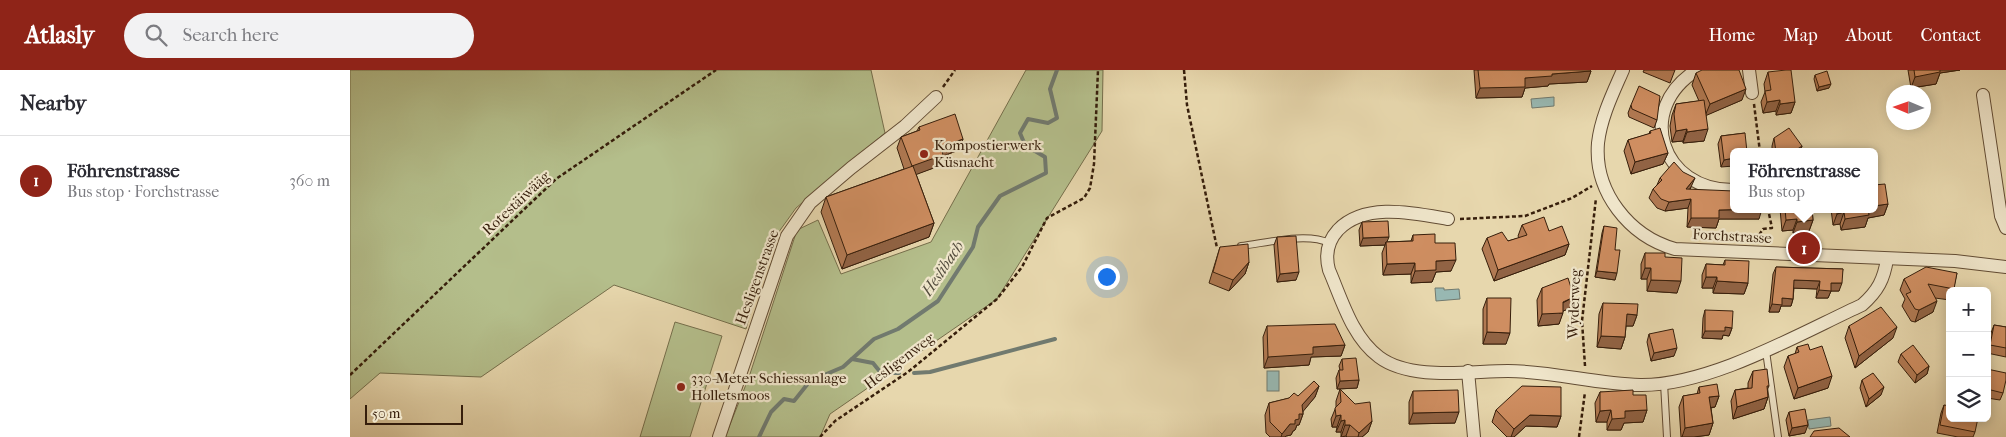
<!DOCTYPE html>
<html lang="en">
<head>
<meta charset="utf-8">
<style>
  :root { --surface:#fff; --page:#f2f2f3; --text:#2b2b33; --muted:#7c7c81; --line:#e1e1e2; --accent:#8f2418 }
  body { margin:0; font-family:"IM FELL French Canon",serif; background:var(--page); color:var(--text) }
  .controls { position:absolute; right:15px; bottom:15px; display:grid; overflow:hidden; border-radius:8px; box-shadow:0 2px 12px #0003 }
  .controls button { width:45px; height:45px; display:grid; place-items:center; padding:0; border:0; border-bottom:1px solid var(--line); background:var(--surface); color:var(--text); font:25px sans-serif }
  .compass { position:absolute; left:1536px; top:15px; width:45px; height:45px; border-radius:50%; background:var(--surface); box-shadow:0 2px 12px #0003; rotate:272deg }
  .scale { position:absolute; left:15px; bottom:12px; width:98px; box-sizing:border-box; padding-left:5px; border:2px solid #361e0b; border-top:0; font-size:14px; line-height:18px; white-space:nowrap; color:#361e0b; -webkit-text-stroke:4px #efe5ca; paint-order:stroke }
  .you { position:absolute; left:756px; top:206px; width:18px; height:18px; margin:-12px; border:4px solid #fff; border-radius:50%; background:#1a73e8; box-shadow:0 0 0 8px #1a73e833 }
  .badge { display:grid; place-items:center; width:32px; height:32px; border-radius:50%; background:var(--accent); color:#fff; font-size:16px; font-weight:700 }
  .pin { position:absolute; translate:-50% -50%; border:2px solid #fff; box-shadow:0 1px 5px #0006 }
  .popup { position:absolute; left:1380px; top:78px; width:148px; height:65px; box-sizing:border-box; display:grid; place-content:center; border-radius:8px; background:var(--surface); filter:drop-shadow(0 1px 4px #0005); font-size:16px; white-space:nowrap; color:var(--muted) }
  .popup b { font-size:19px; color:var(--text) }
  .popup::after { content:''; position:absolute; left:50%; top:100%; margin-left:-10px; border:10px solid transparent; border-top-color:var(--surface) }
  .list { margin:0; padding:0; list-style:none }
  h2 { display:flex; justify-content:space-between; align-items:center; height:65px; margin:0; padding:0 20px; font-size:21px }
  h2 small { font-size:16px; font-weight:400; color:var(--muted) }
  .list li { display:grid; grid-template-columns:32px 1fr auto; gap:15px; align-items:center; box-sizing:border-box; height:90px; padding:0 20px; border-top:1px solid var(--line) }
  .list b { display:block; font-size:19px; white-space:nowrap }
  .list p { margin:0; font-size:16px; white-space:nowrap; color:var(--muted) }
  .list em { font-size:16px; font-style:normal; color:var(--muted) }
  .icon { flex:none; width:28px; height:28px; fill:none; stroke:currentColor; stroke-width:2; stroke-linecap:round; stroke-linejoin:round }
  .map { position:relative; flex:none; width:1656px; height:367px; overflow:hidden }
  header { display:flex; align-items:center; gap:30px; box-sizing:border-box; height:70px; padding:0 25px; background:var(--accent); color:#fff }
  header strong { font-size:24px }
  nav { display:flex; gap:28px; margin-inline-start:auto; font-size:18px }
  .search { width:350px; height:45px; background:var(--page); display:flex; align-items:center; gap:12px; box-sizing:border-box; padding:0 18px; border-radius:28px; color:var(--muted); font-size:19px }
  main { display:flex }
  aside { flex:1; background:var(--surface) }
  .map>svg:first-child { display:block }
  .green { fill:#b4be8b; stroke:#756e4b }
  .water { fill:#98b8b2; stroke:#717a6f }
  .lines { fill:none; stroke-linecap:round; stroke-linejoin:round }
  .stream { stroke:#717a6f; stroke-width:4 }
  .lane-casing { stroke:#624c34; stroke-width:8 }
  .street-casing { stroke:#624c34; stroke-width:14 }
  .path { stroke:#361e0b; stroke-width:2.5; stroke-dasharray:4 2.5; stroke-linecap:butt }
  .lane { stroke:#efe5ca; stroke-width:6 }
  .street { stroke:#efe5ca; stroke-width:12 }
  .wall { fill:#b27a53; stroke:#361e0b }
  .shaded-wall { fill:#916344; stroke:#361e0b }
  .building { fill:#cf8e61; stroke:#361e0b }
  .poi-dot { fill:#8f2418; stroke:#efe5ca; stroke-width:2 }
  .labels { text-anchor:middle; stroke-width:4.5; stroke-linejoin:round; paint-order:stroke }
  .poi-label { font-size:15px; fill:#361e0b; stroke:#efe5ca; text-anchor:start }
  .street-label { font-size:15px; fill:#361e0b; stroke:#efe5ca }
  .water-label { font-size:16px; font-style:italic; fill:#534c3d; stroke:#efe5ca }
</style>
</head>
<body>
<header>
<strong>Atlasly</strong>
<div class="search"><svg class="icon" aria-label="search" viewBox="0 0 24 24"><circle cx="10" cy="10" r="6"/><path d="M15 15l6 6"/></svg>Search here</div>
<nav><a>Home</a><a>Map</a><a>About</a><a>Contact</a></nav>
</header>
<main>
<aside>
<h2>Nearby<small></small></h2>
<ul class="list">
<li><span class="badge">1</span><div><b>Föhrenstrasse</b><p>Bus stop · Forchstrasse</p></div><em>360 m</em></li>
</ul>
</aside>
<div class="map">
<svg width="1656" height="367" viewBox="0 0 1656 367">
  <rect width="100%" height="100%" fill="#e7d7ad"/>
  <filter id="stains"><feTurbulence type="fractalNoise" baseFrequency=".004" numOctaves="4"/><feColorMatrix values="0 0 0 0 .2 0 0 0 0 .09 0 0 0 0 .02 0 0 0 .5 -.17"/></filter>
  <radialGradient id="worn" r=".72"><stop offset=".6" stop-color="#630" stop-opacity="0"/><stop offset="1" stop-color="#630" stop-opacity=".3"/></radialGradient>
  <g class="green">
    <path d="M0,0H521L535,63L446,138L418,177L396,259L264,215L131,307L30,303L0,329Z"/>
    <path d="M676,0H753L752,61L647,229L480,344L470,367H375L399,307L447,160L468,150L491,204L581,172Z"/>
    <path d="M325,252L372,266L340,367H290Z"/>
  </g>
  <g class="water">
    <path d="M1204,27V36L1182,38L1181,29Z"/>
    <path d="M1094,218V220L1109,219L1110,229L1086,231L1085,218Z"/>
    <rect x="917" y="301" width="12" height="20"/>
    <path d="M1480,347L1481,356L1459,359L1458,350Z"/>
  </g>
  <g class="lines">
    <g class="stream">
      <path d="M502,289L523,293L531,303H549"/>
      <path d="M564,303L580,302L705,269"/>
      <path d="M409,367L421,342L434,329L444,331L460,311L493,297L524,269L548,259L588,231L623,177L628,157L650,126L696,103L695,87L675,75L670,63L678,49L698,53L707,48L700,19L707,0"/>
    </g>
    <g class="lane-casing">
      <g id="lane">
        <path d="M891,176C916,173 957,162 979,173"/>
        <path d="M1416,281L1428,367"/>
        <path d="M1314,313L1317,367"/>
      </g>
    </g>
    <g class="street-casing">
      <g id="street">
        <path d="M1273,0C1263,23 1251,47 1248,73C1244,122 1279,166 1325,179L1605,191L1656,197"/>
        <path d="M1347,0C1284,39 1311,121 1384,120"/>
        <path d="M1399,0L1402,23"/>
        <path d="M1633,25L1651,146L1656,158"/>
        <path d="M1098,149C1063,143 1015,132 988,160C977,172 975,185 979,200C992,230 1002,267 1029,287C1061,311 1119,301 1158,301C1201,301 1246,314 1290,315C1359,316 1449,264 1512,235C1528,221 1534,209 1537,189"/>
        <path d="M1118,301L1124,367"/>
        <path d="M369,367L437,166L460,133L501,98L555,56L586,27"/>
      </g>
    </g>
    <g class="path">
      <path d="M834,0L837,35L867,178"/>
      <path d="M593,17L605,0"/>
      <path d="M1404,34L1410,82"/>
      <path d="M1110,149L1175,146L1222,128L1242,116"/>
      <path d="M1409,171V165L1413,159L1422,158L1418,139"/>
      <path d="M1235,296L1232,251L1246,128"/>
      <path d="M0,305L206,109L366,0"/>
      <path d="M470,367L485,351L558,302L647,229L672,197L697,148L734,128L740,118L744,94L748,0"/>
      <path d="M1229,367L1235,322"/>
    </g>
    <use href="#lane" class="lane"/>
    <use href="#street" class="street"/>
  </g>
  <g class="wall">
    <path d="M1124,0H1240L1241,1L1237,12L1199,14L1198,16L1175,18L1172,27L1126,28Z"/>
    <path d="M1294,0H1325L1320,13L1293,2Z"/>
    <path d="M1558,0H1610L1590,3L1586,14L1561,18Z"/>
    <path d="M1418,2L1445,32L1441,43L1426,45V41L1413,43L1411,32L1415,22L1414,14Z"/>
    <path d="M1346,3L1392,30L1356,45L1354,71L1333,73V71L1322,72L1320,56L1322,45L1326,34L1349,31L1342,15Z"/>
    <path d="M1465,5L1479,18L1467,21L1464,9Z"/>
    <path d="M1281,35L1307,50L1304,58L1279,47L1278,43Z"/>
    <path d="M569,57L613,69L609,80L593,86L589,96L566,104L584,153L579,167L492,199L471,142L476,127L554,99L547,78L551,67L567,61Z"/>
    <path d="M1300,61L1318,83L1313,94L1281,104L1274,81L1278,70L1299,64Z"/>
    <path d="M1395,63L1371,97L1368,74L1371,66Z"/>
    <path d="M1424,68L1452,76L1450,82H1422V76Z"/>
    <path d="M1310,108L1341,117L1340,120L1409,149H1369L1366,158L1337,157L1338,138L1315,141L1307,138L1299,128L1303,119L1307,115Z"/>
    <path d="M1538,134L1534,145L1518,148L1515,157L1491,160L1490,154L1483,155L1481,139H1524Z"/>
    <path d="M1430,139H1462L1463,150L1459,161L1443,163V160L1432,161Z"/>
    <path d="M1012,152L1037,172L1061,171L1063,165L1085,173L1101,201L1086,202L1082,212L1061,213V204L1033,205L1032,183L1035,175L1010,176L1009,160Z"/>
    <path d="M1172,155L1199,161L1219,174L1215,185L1144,211L1132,179L1137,168L1158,171L1169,168L1168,166Z"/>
    <path d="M1254,156L1265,180V210L1245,207L1252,163Z"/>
    <path d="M927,167L946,210L927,212L924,175Z"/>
    <path d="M870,177L899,192L895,204L879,221L859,213Z"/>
    <path d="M1295,183L1315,187L1327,223L1297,221V209H1291V194Z"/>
    <path d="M1375,190L1398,213L1394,224L1363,223V218H1352V205L1356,194L1373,195Z"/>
    <path d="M1426,197L1493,199L1489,221H1481L1478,228H1466L1467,219L1444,218L1443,229L1441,236H1431L1429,242H1419L1423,204Z"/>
    <path d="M1607,203L1603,221H1600V230L1585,228L1583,242L1565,252L1561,251L1552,236L1555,229L1550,220L1554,209Z"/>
    <path d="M1192,218L1224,227L1220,238L1213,241L1209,254L1188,256L1187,230Z"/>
    <path d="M1137,228L1156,274H1133V239Z"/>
    <path d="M1253,233L1287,245L1283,256H1276L1275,267L1271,279L1247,277L1249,244Z"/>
    <path d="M1355,240L1382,258L1379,266L1373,265L1372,269L1352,268L1353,248Z"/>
    <path d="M1644,255L1656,257V287L1637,283L1641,263Z"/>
    <path d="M917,256L995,275L991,286L961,287L959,295L914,298L913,267Z"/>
    <path d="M1499,256L1543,268L1505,298L1495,268Z"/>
    <path d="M1299,264L1324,286L1301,291L1297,272Z"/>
    <path d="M1447,277L1460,280L1478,318L1444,329L1434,297L1438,286L1445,284Z"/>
    <path d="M1551,284L1579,296L1577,304L1565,313L1548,292Z"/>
    <path d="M992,289L1009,310L1007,318L987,319L986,308L989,300H990L989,296Z"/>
    <path d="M1637,299L1653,323L1650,330L1637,328Z"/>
    <path d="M1403,301L1419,316L1417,320L1418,327L1414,339L1383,349L1381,331L1385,320L1398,318V313Z"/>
    <path d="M1512,310L1531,325L1516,337L1510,318Z"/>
    <path d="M969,316L965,327L953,341V344L949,355H947L945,360L943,361L941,365L936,366L935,367H920L916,363L915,345L919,333L948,326Z"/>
    <path d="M1349,317L1369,326L1365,337L1361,338L1363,353L1359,365L1344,367H1331L1329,337L1333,326L1347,324Z"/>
    <path d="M990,319L1022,351L1018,362L1012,367H997L996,366L991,367V362H986L987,357H982L981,349L986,337V331Z"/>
    <path d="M1063,321L1105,353L1059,354V332Z"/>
    <path d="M1250,322L1283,325L1297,340L1293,352L1274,353L1271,360H1257V352H1246L1245,333Z"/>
    <path d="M1594,335L1625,362L1623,367H1608L1587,363L1591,343Z"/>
    <path d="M1146,340L1211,346L1207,357L1176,356L1164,367H1157L1142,352Z"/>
    <path d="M1439,342L1455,363L1439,366L1436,350Z"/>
  </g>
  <g class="shaded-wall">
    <path d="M1586,0H1610L1590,3L1586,14L1561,18L1565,7Z"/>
    <path d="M1241,1L1237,12L1199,14L1198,16L1175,18L1172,27L1126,28L1130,18L1175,8L1202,4Z"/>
    <path d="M1481,14L1479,18L1467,21L1469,17Z"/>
    <path d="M1396,19L1392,30L1355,46L1360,34Z"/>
    <path d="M1430,30L1426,41L1413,43L1417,32Z"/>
    <path d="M1445,32L1441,43L1426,45L1430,34Z"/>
    <path d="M1337,59L1333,71L1322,72L1326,61Z"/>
    <path d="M1358,59L1354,71L1333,73L1337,62Z"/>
    <path d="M613,69L609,80L593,86L589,96L557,108L562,96L591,77Z"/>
    <path d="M1452,76L1450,82H1443Z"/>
    <path d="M1318,83L1313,94L1281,104L1285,92Z"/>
    <path d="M1384,88V96L1371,97L1374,90Z"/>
    <path d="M1345,108L1341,117L1333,129L1336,119Z"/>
    <path d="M1341,129L1338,138L1315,141L1319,132Z"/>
    <path d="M1538,134L1534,145L1518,148L1515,157L1491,160L1495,149L1517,139H1524V136Z"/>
    <path d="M1412,139L1409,149H1369L1366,158L1337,157L1341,148L1369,140Z"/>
    <path d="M1494,142L1490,154L1483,155L1487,144Z"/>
    <path d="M1447,149L1443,160L1432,161L1436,150Z"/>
    <path d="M1463,150L1459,161L1443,163L1447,152Z"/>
    <path d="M584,153L579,167L492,199L497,185Z"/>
    <path d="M1039,167L1036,174V172L1035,175L1010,176L1013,168Z"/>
    <path d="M1219,174L1215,185L1144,211L1148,200Z"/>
    <path d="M1106,190L1101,201L1086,202L1082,212L1061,213L1065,201L1086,191Z"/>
    <path d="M899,192L895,204L879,221L883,210Z"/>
    <path d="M1065,193L1061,204L1033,205L1037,194Z"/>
    <path d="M1295,198H1301L1297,209H1291Z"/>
    <path d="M1247,201L1267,203L1265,210L1245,207Z"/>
    <path d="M949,202L946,210L927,212L930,204Z"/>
    <path d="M1356,207H1367L1363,218H1352Z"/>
    <path d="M1301,210L1331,211L1327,223L1297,221Z"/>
    <path d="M1444,210L1470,211L1467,219L1441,218Z"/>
    <path d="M1367,211L1398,213L1394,224L1363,223Z"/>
    <path d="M1481,213H1492L1489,221H1481L1478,228H1466L1469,220Z"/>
    <path d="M1224,227L1220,238L1209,243H1213L1209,254L1188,256L1192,244Z"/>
    <path d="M1432,228L1443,229L1441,236H1431L1429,242H1419L1422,234Z"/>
    <path d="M1587,231L1583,242L1565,252L1569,240Z"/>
    <path d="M1277,244L1287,245L1283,256H1273Z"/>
    <path d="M1375,257L1382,258L1379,266L1373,265L1372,269L1352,268L1355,261Z"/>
    <path d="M1547,257L1543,268L1505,298L1509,286Z"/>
    <path d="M1137,262L1160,263L1156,274H1133Z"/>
    <path d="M1251,266L1275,267L1271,279L1247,277Z"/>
    <path d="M995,275L991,286L961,287L959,295L914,298L918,287L963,277Z"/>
    <path d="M1327,278L1324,286L1301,291L1304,283Z"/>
    <path d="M1579,296L1577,304L1565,313L1567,305Z"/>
    <path d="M1482,306L1478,318L1444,329L1448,318Z"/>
    <path d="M1009,310L1007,318L987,319L990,311Z"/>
    <path d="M969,316L965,327L951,344H953L949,355H947L945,360L943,361L941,365L936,366L935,367H931L932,364L940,354L952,335Z"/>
    <path d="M1534,317L1531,325L1516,337L1519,329Z"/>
    <path d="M1369,326L1365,337L1355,338L1359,327Z"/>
    <path d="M1418,327L1414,339L1383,349L1387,337Z"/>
    <path d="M1261,340L1257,352H1246L1250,341Z"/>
    <path d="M1297,340L1293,352L1274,353L1271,360H1257L1262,349L1275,341Z"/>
    <path d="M1109,342L1105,353L1059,354L1063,343Z"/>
    <path d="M991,345L987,357H982L986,346Z"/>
    <path d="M1180,345L1211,346L1207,357L1176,356L1164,367H1161L1164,359Z"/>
    <path d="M995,350L991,362H986L991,351Z"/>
    <path d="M1022,351L1018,362L1012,367H1008L1009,363Z"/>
    <path d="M1363,353L1359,365L1344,367H1332L1335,358Z"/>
    <path d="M995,355H1000L996,366L991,367Z"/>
    <path d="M1458,355L1455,363L1439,366L1442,358Z"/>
  </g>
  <g class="building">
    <path d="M1128,0H1240L1241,1L1202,4V6L1175,8V17L1130,18Z"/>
    <path d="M1352,0H1389L1396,19L1360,34L1346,3Z"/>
    <path d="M1436,0H1441L1445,32L1430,34V30L1417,32L1415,21L1421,20L1418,2Z"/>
    <path d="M1564,0H1590V2L1565,7Z"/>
    <path d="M1477,1L1481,14L1469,17L1465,5Z"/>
    <path d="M1289,16L1310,26L1307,50L1282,39L1281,35Z"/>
    <path d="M1354,30L1358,59L1337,62V59L1326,61L1324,44L1326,34Z"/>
    <path d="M605,44L613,69L591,77L593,85L562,96L551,67L570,60L569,57Z"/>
    <path d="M1310,58L1318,83L1285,92L1278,70L1301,63L1300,61Z"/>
    <path d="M1439,58L1452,76L1443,82H1426L1424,68Z"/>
    <path d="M1395,63L1397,82H1384V88L1374,90L1371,66Z"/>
    <path d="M1324,92L1333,102L1345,108L1336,119L1384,121V139H1412L1369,140V148H1341V129L1319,132L1311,129L1303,119L1312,110L1310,108Z"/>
    <path d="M563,96L584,153L497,185L476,127Z"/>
    <path d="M1535,114L1538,134L1524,136V115Z"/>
    <path d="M1435,139H1462L1463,150L1447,152V149L1436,150Z"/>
    <path d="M1487,139H1518L1519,145L1495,149L1494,142L1487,144Z"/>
    <path d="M1194,147L1199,161L1212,156L1219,174L1148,200L1137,168L1152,162L1158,171L1177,165L1172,155Z"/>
    <path d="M1038,151L1039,167L1013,168L1012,152Z"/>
    <path d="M1254,156L1267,158L1265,180H1270L1267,203L1247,201Z"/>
    <path d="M1085,164V173H1105L1106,190L1086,191V200L1065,201V193L1037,194L1036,172L1063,171V165Z"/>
    <path d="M946,166L949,202L930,204L927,167Z"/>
    <path d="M898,174L899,192L883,210L863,202L870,177Z"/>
    <path d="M1295,183H1315V187L1332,188L1331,211L1301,210V198H1295Z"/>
    <path d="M1375,190L1399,191L1398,213L1367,211V207H1356V194L1375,195Z"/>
    <path d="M1426,197L1493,199L1492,213H1481V221L1469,220L1470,211L1444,210L1443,229L1432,228V235L1422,234Z"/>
    <path d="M1576,197L1607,203L1604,219L1578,214L1587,231L1569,240L1565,239L1556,224L1561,222L1554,209Z"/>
    <path d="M1218,208L1224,227L1213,232V243L1192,244V218Z"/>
    <path d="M1137,228H1161L1160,263L1137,262Z"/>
    <path d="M1253,233L1288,234L1287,245L1277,244L1275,267L1251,266Z"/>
    <path d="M1531,237L1547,257L1509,286L1499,256Z"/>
    <path d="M1355,240L1383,241L1382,258L1375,257V261H1355Z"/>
    <path d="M985,254L995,275L963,277V284L918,287L917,256Z"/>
    <path d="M1644,255L1656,257V278L1640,275Z"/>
    <path d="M1323,259L1327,278L1304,283L1299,264Z"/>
    <path d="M1458,274L1460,280L1472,276L1482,306L1448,318L1438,286L1449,282L1447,277Z"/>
    <path d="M1563,275L1579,296L1567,305L1551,284Z"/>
    <path d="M1006,288L1009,310L990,311L989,300H993L992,289Z"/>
    <path d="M1417,299L1419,316H1417L1418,327L1387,337L1385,320L1402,318L1403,301Z"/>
    <path d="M1637,299L1656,303V310L1653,323L1637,319Z"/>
    <path d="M1523,303L1534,317L1519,329L1512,310Z"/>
    <path d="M964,311L969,316L952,335L953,344H949V349L945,350V354H940L932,364L920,352L919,333L939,328L944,323L948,326Z"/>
    <path d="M1367,314L1369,326L1359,327L1363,353L1335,358L1333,326L1350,323L1349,317Z"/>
    <path d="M1172,316L1211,317V346L1180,345L1164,359L1146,340Z"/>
    <path d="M990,319L1005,334L1020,332L1022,351L1009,363L1000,355H995V350L991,351V345L986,346L985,338L991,332Z"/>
    <path d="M1108,320L1109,342L1063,343V321Z"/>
    <path d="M1283,320V325H1296L1297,340L1275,341V348L1262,349L1261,340L1250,341V322Z"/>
    <path d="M1594,335L1600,336V348H1628L1625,362L1590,355Z"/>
    <path d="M1455,339L1458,355L1442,358L1439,342Z"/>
    <path d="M1489,358L1500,367H1460L1464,361Z"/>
  </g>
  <g class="poi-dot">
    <circle cx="574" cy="84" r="5"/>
    <circle cx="331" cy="317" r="5"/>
  </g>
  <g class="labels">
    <g class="poi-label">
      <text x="584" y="80">Kompostierwerk<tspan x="584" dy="17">Küsnacht</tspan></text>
      <text x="341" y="313">330-Meter Schiessanlage<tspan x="341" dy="17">Holletsmoos</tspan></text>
    </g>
    <g class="street-label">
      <text transform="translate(166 133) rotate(-43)" y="5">Rotestäiwääg</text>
      <text transform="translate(1382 166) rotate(3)" y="5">Forchstrasse</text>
      <text transform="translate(407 207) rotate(-70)" y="5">Hesligenstrasse</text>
      <text transform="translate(1224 234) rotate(-88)" y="5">Wyderweg</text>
      <text transform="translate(549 291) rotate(-37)" y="5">Hesligenweg</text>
    </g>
    <g class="water-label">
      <text transform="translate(592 198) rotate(-56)" y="6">Heslibach</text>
    </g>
  </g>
  <rect width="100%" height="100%" filter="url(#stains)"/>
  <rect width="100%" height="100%" fill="url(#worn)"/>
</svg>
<div class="controls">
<button>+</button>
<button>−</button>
<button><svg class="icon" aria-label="layers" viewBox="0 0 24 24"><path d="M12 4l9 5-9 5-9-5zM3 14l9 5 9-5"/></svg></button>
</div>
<svg class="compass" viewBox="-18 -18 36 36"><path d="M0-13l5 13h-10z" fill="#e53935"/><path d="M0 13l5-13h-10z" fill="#7c7c81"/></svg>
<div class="scale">50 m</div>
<div class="you"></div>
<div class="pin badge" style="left:1454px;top:178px">1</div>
<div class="popup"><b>Föhrenstrasse</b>Bus stop</div>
</div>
</main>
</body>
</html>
